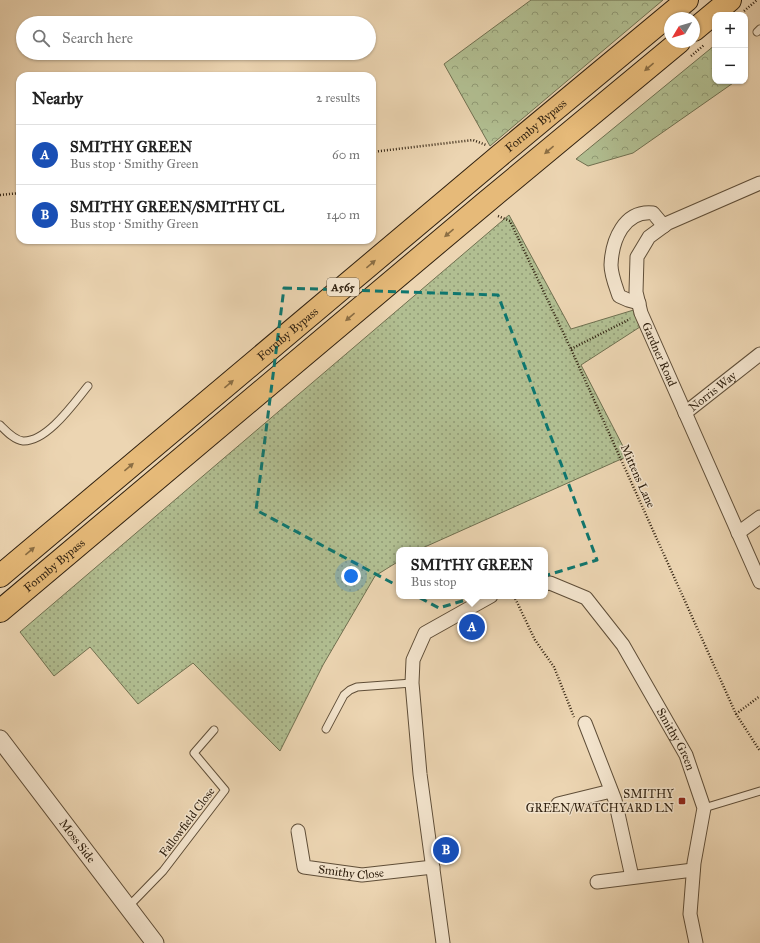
<!DOCTYPE html>
<html lang="en">
<head>
<meta charset="utf-8">
<style>
  :root { --surface:#fff; --page:#f6f6f6; --text:#222; --muted:#767676; --line:#e0e0e0; --accent:#ea580c }
  body { margin:0; font-family:"IM FELL Great Primer",serif; background:var(--page); color:var(--text) }
  .controls { position:absolute; right:12px; top:12px; display:grid; overflow:hidden; border-radius:8px; box-shadow:0 1px 3px #0004 }
  .controls button { width:36px; height:36px; display:grid; place-items:center; padding:0; border:0; border-bottom:1px solid var(--line); background:var(--surface); color:var(--text); font:20px sans-serif }
  .compass { position:absolute; left:664px; top:12px; width:36px; height:36px; border-radius:50%; background:var(--surface); box-shadow:0 1px 3px #0004; rotate:232deg }
  .you { position:absolute; left:351px; top:576px; width:14px; height:14px; margin:-10px; border:3px solid #fff; border-radius:50%; background:#1a73e8; box-shadow:0 0 0 6px #1a73e833 }
  .badge { display:grid; place-items:center; width:26px; height:26px; border-radius:50%; background:var(--accent); color:#fff; font-size:13px; font-weight:700 }
  .pin { position:absolute; translate:-50% -50%; border:2px solid #fff; box-shadow:0 1px 4px #0006 }
  .popup { position:absolute; left:396px; top:547px; width:152px; height:52px; box-sizing:border-box; display:grid; place-content:center; border-radius:8px; background:var(--surface); filter:drop-shadow(0 1px 3px #0005); font-size:13px; white-space:nowrap; color:var(--muted) }
  .popup b { font-size:15px; color:var(--text) }
  .popup::after { content:''; position:absolute; left:50%; top:100%; margin-left:-8px; border:8px solid transparent; border-top-color:var(--surface) }
  .list { margin:0; padding:0; list-style:none }
  h2 { display:flex; justify-content:space-between; align-items:center; height:52px; margin:0; padding:0 16px; font-size:17px }
  h2 small { font-size:13px; font-weight:400; color:var(--muted) }
  .list li { display:grid; grid-template-columns:26px 1fr auto; gap:12px; align-items:center; box-sizing:border-box; height:60px; padding:0 16px; border-top:1px solid var(--line) }
  .list b { display:block; font-size:15px; white-space:nowrap }
  .list p { margin:0; font-size:13px; white-space:nowrap; color:var(--muted) }
  .list em { font-size:13px; font-style:normal; color:var(--muted) }
  .icon { flex:none; width:22px; height:22px; fill:none; stroke:currentColor; stroke-width:2; stroke-linecap:round; stroke-linejoin:round }
  .map { position:relative; flex:none; width:760px; height:943px; overflow:hidden }
  .search { position:absolute; background:var(--surface); box-shadow:0 1px 3px #0004; left:16px; top:16px; width:360px; height:44px; display:flex; align-items:center; gap:10px; box-sizing:border-box; padding:0 14px; border-radius:22px; color:var(--muted); font-size:15px }
  .panel { position:absolute; background:var(--surface); box-shadow:0 1px 3px #0004; left:16px; top:72px; width:360px; height:172px; border-radius:12px }
  .map>svg:first-child { display:block }
  .forest { fill:url(#forest-crowns); stroke:#707050 }
  .park { fill:url(#park-dots); stroke:#707050 }
  .lines { fill:none; stroke-linecap:round; stroke-linejoin:round }
  .service-casing { stroke:#5f4e38; stroke-width:9 }
  .minor-casing { stroke:#5f4e38; stroke-width:15 }
  .tertiary-casing { stroke:#5f4e38; stroke-width:19 }
  .trunk-casing { stroke:#302110; stroke-width:24 }
  .path { stroke:#302110; stroke-width:2.5; stroke-dasharray:1 2; stroke-linecap:butt }
  .service { stroke:#f3e4cd; stroke-width:7 }
  .minor { stroke:#f3e4cd; stroke-width:13 }
  .tertiary { stroke:#f3e4cd; stroke-width:17 }
  .trunk { stroke:#e6ba79; stroke-width:22 }
  .oneway { fill:#8b6e44 }
  .marked { fill:none; stroke:#0f766e; stroke-width:3; stroke-dasharray:8 5; stroke-linejoin:round }
  .poi-dot { fill:#8f2418; stroke:#f3e4cd; stroke-width:1.5 }
  .labels { text-anchor:middle; stroke-width:3; stroke-linejoin:round; paint-order:stroke }
  .shield { fill:#f3e4cd; stroke:#6a5c49; stroke-width:1 }
  .shield-label { font-size:11px; font-weight:bold; fill:#302110 }
  .street-label { font-size:12px; fill:#302110; stroke:#f3e4cd }
  .poi-label { font-size:12px; fill:#302110; stroke:#f3e4cd; text-anchor:end }
</style>
</head>
<body>
<div class="map">
<svg width="760" height="943" viewBox="0 0 760 943">
  <defs>
    <pattern id="forest-crowns" width="20" height="18" patternUnits="userSpaceOnUse"><rect width="20" height="18" fill="#b1be91"/><path d="M2 6a3 3 0 1 1 6 0M12 15a3 3 0 1 1 6 0" fill="none" stroke="#909a75"/></pattern>
    <pattern id="park-dots" width="8" height="8" patternUnits="userSpaceOnUse"><rect width="8" height="8" fill="#b1be91"/><path d="M2 2h.1M6 6h.1" fill="none" stroke="#909a75" stroke-width="1.8" stroke-linecap="round"/></pattern>
  </defs>
  <rect width="100%" height="100%" fill="#ecd5b2"/>
  <filter id="stains"><feTurbulence type="fractalNoise" baseFrequency=".005" numOctaves="4"/><feColorMatrix values="0 0 0 0 .2 0 0 0 0 .09 0 0 0 0 .02 0 0 0 .5 -.17"/></filter>
  <radialGradient id="worn" r=".72"><stop offset=".6" stop-color="#630" stop-opacity="0"/><stop offset="1" stop-color="#630" stop-opacity=".3"/></radialGradient>
  <g class="forest">
    <path d="M531,0H663L490,146L444,64Z"/>
    <path d="M715,45V81H736L633,153L588,166L576,159Z"/>
  </g>
  <path class="park" d="M509,215L571,329L637,309L643,325L581,365L628,456L418,550H399V561L375,576L323,665L280,751L193,663L138,704L90,647L54,676L20,632Z"/>
  <g class="lines">
    <g class="service-casing">
      <g id="service">
        <path d="M757,32L760,29"/>
        <path d="M0,425C6,431 14,440 23,441C47,442 74,403 88,386"/>
        <path d="M326,729L344,695L350,690L357,687L412,683"/>
        <path d="M704,808L760,791"/>
        <path d="M128,907L163,871L225,790L194,753L214,730"/>
      </g>
    </g>
    <g class="minor-casing">
      <g id="minor">
        <path id="s1" d="M760,183L668,223L649,237L637,257L636,292L641,313L760,582"/>
        <path d="M639,303L628,300L619,296C616,287 611,275 611,265C612,240 624,210 653,213L664,226"/>
        <path id="s2" d="M685,413L760,354"/>
        <path d="M738,533L760,517"/>
        <path id="s3" d="M545,584L550,583L586,598L623,645L686,755L704,808L694,863L690,914L696,943"/>
        <path d="M585,723L615,800L632,877"/>
        <path d="M558,804L611,791"/>
        <path id="s4" d="M298,831L304,867L362,875L433,867"/>
        <path d="M597,882L693,870"/>
        <path d="M443,943L420,774L412,683L413,660L425,633L491,596"/>
      </g>
    </g>
    <g class="tertiary-casing">
      <g id="tertiary">
        <path id="s5" d="M0,739L155,943"/>
      </g>
    </g>
    <g class="trunk-casing">
      <g id="trunk">
        <path d="M694,30L730,0"/>
        <path id="s6" d="M0,576L498,157L687,0"/>
        <path id="s7" d="M0,611L485,203L679,42"/>
      </g>
    </g>
    <g class="path">
      <path d="M744,11L757,0"/>
      <path d="M691,56L704,45"/>
      <path d="M372,152L473,140L486,145"/>
      <path d="M0,195L20,193"/>
      <path d="M498,216L510,221L571,349L736,714L760,751"/>
      <path d="M571,349L630,319"/>
      <path d="M514,596L535,640L554,667L574,717"/>
      <path d="M736,714L760,696"/>
    </g>
    <use href="#service" class="service"/>
    <use href="#minor" class="minor"/>
    <use href="#tertiary" class="tertiary"/>
    <use href="#trunk" class="trunk"/>
  </g>
  <defs><path id="oneway-solid" d="M-6-.8H1V-3.2L6.5 0L1 3.2V.8H-6Z"/></defs>
  <g class="oneway">
    <use href="#oneway-solid" transform="translate(649 67) rotate(140)"/>
    <use href="#oneway-solid" transform="translate(549 150) rotate(140)"/>
    <use href="#oneway-solid" transform="translate(449 233) rotate(140)"/>
    <use href="#oneway-solid" transform="translate(371 264) rotate(-40)"/>
    <use href="#oneway-solid" transform="translate(350 317) rotate(140)"/>
    <use href="#oneway-solid" transform="translate(229 384) rotate(-40)"/>
    <use href="#oneway-solid" transform="translate(129 467) rotate(-40)"/>
    <use href="#oneway-solid" transform="translate(30 551) rotate(-40)"/>
  </g>
  <path class="marked" d="M284,288L498,295L597,560L439,608L256,510Z"/>
  <rect class="poi-dot" x="678" y="797" width="8" height="8" rx="2"/>
  <g class="labels">
    <rect class="shield" x="327" y="278" width="32" height="18" rx="3"/>
    <g class="shield-label">
      <text x="343" y="291">A565</text>
    </g>
    <g class="street-label">
      <text dy="4" stroke="none"><textPath href="#s6" startOffset="700">Formby Bypass</textPath></text>
      <text dy="4" stroke="none"><textPath href="#s6" startOffset="376">Formby Bypass</textPath></text>
      <text dy="4" stroke="none"><textPath href="#s1" startOffset="249">Gardner Road</textPath></text>
      <text dy="4" stroke="none"><textPath href="#s2" startOffset="35">Norris Way</textPath></text>
      <text transform="translate(638 476) rotate(66)" y="4">Mittens Lane</text>
      <text dy="4" stroke="none"><textPath href="#s7" startOffset="71">Formby Bypass</textPath></text>
      <text dy="4" stroke="none"><textPath href="#s3" startOffset="212">Smithy Green</textPath></text>
      <text transform="translate(187 822) rotate(-53)" y="4">Fallowfield Close</text>
      <text dy="4" stroke="none"><textPath href="#s5" startOffset="128">Moss Side</textPath></text>
      <text dy="4" stroke="none"><textPath href="#s4" startOffset="84">Smithy Close</textPath></text>
    </g>
    <g class="poi-label">
      <text x="674" y="798">SMITHY<tspan x="674" dy="14">GREEN/WATCHYARD LN</tspan></text>
    </g>
  </g>
  <rect width="100%" height="100%" filter="url(#stains)"/>
  <rect width="100%" height="100%" fill="url(#worn)"/>
</svg>
<div class="controls">
<button>+</button>
<button>−</button>
</div>
<svg class="compass" viewBox="-18 -18 36 36"><path d="M0-13l5 13h-10z" fill="#e53935"/><path d="M0 13l5-13h-10z" fill="#767676"/></svg>
<div class="you"></div>
<div class="pin badge" style="left:472px;top:627px;background:#1a4fb4">A</div>
<div class="popup"><b>SMITHY GREEN</b>Bus stop</div>
<div class="pin badge" style="left:446px;top:850px;background:#1a4fb4">B</div>
<div class="search"><svg class="icon" aria-label="search" viewBox="0 0 24 24"><circle cx="10" cy="10" r="6"/><path d="M15 15l6 6"/></svg>Search here</div>
<section class="panel">
<h2>Nearby<small>2 results</small></h2>
<ul class="list">
<li><span class="badge" style="background:#1a4fb4">A</span><div><b>SMITHY GREEN</b><p>Bus stop · Smithy Green</p></div><em>60 m</em></li>
<li><span class="badge" style="background:#1a4fb4">B</span><div><b>SMITHY GREEN/SMITHY CL</b><p>Bus stop · Smithy Green</p></div><em>140 m</em></li>
</ul>
</section>
</div>
</body>
</html>
